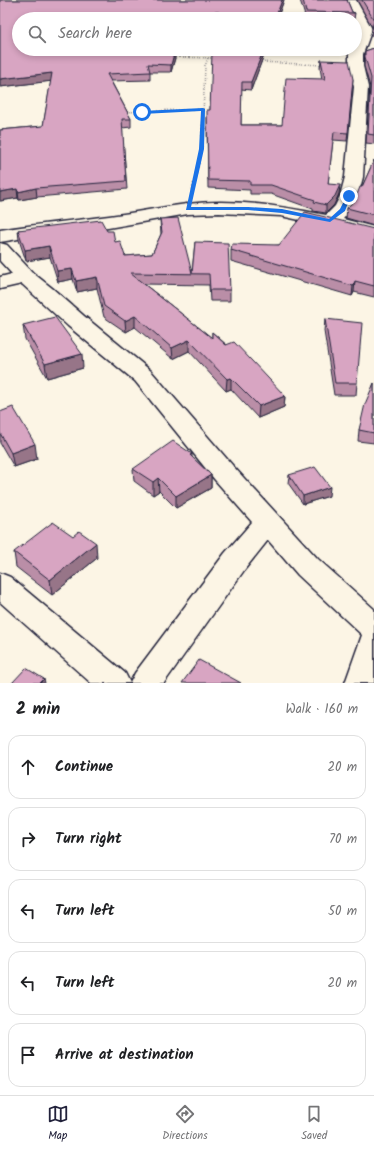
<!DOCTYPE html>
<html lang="en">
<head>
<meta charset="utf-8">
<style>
  :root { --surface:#fff; --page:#f2f2f2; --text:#202124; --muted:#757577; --line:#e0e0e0; --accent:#22223b }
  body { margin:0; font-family:Kalam,sans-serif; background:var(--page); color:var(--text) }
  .stop { position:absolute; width:12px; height:12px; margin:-9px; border:3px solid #1a73e8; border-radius:50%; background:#fff }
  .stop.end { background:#1a73e8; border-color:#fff; box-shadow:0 1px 4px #0008 }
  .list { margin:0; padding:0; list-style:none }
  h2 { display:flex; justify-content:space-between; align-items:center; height:52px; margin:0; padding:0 16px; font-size:17px }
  h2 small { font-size:13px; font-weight:400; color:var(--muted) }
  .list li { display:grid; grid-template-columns:26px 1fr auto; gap:12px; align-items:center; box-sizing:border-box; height:64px; margin:0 8px 8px; padding:0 8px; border:1px solid var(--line); border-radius:12px }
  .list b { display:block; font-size:15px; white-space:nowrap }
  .list em { font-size:13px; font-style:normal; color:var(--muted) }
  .icon { flex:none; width:22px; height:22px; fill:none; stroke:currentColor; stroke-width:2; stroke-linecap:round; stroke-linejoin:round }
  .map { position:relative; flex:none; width:374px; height:683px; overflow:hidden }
  .search { position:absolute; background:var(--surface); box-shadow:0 2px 6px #0003; left:12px; right:12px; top:12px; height:44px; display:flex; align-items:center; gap:10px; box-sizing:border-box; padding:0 14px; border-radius:22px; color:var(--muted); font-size:15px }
  .sheet { height:412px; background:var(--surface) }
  nav { display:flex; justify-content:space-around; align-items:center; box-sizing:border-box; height:56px; border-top:1px solid var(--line); background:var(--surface); font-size:11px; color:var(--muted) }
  nav a { display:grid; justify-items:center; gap:2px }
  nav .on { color:var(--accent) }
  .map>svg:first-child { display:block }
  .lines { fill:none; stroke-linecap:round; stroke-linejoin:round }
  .minor-casing { stroke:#22223b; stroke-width:3 }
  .path-far1 { stroke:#22223b; stroke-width:1.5; stroke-dasharray:0.5 2; stroke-linecap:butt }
  .path { stroke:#22223b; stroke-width:2; stroke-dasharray:1 2.5; stroke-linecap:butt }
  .minor { fill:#fcf5e5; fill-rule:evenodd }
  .wall { fill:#ba8ea7; stroke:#22223b }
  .shaded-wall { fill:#977488; stroke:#22223b }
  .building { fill:#d8a5c2; stroke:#22223b }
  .route { fill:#1a73e8 }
</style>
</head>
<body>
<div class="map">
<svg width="374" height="683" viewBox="0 0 374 683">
  <rect width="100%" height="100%" fill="#fcf5e5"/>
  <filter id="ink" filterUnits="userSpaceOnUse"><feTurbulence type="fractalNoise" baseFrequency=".025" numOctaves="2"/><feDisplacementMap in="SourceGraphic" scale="8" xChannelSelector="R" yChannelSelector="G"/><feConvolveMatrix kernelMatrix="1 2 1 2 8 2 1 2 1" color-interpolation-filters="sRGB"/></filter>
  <g filter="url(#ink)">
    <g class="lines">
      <g class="minor-casing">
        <g id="minor">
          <path d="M344,0H356L372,29L363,54V66L368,87L363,177L358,196L352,209L343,219L374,227V239L327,226L281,216L219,213L188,214L108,228L49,234L0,242V230C37,224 72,221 109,216C135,213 161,207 187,204C233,198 281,206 326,215L335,206L340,196L345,177L354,87L349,66V54L351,49H355V38L358,29L355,19H353Z"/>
          <path d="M0,243L7,245L33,273L52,288L84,316L151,371L233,466L318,559L374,609V683H345L362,635L298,575L268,540L245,569L164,683H130L135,673L225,553L252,522L215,480L135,381L68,326L22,284L0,289V277L12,274L0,261Z"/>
          <path d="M0,573L10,577L125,673L130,683H91L0,602Z"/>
        </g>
      </g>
      <g class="path-far1">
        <path d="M173,57L214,58"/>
        <path d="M259,62L324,65"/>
        <path d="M125,112L203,109"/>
        <path d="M203,116L205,66L208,58"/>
      </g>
      <path class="path" d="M192,191L202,149L203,115"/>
      <use href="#minor" class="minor"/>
    </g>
    <g class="wall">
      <path d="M0,0H284L277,19H19L175,58L171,72H150V80L111,81L131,119V127L122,128L127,189L37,197L19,200L18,198L0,201V130L43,126L51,81L0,87Z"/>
      <path d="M300,0H347L352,12L355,13L354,19H306Z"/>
      <path d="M357,0H374V37L371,36L372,27Z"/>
      <path d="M374,48V144L366,143L370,87L364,66L365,51Z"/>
      <path d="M214,49H266L251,90L241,89V125H282L322,79L320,68L321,60L353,79L347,141L333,140L328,184L339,194L334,205L326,213L313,211V209L271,194H250V190L208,188L207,118L210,110Z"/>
      <path d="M374,160V226L346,218L347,208L355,200L362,187Z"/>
      <path d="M160,219L192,273L195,242L230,290V301H210L209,285L144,284L212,338V332L285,396L284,407L258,418L231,389L226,391L189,351L173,359L135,327L126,332L104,317L97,288L77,292L73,279L58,282L50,257L26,261L19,240L18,230L107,231L115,242L125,256L152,254L161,234Z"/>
      <path d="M374,229V297L354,292L352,296L231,261V250L279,245Z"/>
      <path d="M325,319L357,383L356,395H334L324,331Z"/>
      <path d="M23,325L83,368L47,378L25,339Z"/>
      <path d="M374,383V443L358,441L359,430Z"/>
      <path d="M0,412L37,459L14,467L0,443Z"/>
      <path d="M192,454V457L211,475V488L176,508L159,491L153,495L134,481L133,469Z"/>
      <path d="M289,475L329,496L303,504L288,483Z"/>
      <path d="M14,552L97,558L52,595L16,567Z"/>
    </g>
    <g class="shaded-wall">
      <path d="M282,0H284L277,19H275Z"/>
      <path d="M175,49V58L171,72V65Z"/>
      <path d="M264,49H266L251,90V82Z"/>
      <path d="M52,73L53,81L0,87V79Z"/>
      <path d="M340,185L339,194L334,205L326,213V205Z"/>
      <path d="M36,188L37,197L19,200L18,192Z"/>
      <path d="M17,189L18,198L0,201V192Z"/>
      <path d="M49,246L50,257L26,261L25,250Z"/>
      <path d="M72,269L73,279L58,282L57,271Z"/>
      <path d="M97,277V288L77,292L76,281Z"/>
      <path d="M355,281L354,292L352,296L353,286Z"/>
      <path d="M135,316V327L126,332L125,321Z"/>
      <path d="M189,340V351L173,359L172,348Z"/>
      <path d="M82,354L83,368L47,378L45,364Z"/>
      <path d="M231,378V389L226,391L227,379Z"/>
      <path d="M285,396L284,407L258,418L259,406Z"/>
      <path d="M35,444L37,459L14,467L11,453Z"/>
      <path d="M211,475V488L176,508V496Z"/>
      <path d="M158,478L159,491L153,495V482Z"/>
      <path d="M330,487L329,496L303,504V496Z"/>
      <path d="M96,543L97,558L52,595L50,580Z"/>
      <path d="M44,679L45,683H40Z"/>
    </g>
    <g class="building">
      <path d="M0,0H282L275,19H218L219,12H177V19H19V49H175V50L171,65L148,64L150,72L107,74L131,119H122L126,181L36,188L18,192L17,189L0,192V130L43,126L52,73L0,79Z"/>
      <path d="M303,0H347L352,12L355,13L306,12Z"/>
      <path d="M362,0H374V20Z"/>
      <path d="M374,21V28H372Z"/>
      <path d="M374,48V135L368,134L371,78L365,57V51Z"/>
      <path d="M214,49H264L251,82H242L241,125H282L286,78L325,79L321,60L349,61L353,79L348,133L334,132L328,184L340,185L335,196L326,205L314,202L315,200L271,185H250V181L208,180L207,110H210L212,53H214Z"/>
      <path d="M374,160V215L347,208L355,200L360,187H362Z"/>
      <path d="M305,212L374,229V286L355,281L353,286L231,250L232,244L279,245Z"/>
      <path d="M178,218L192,273L195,242L228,243L230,290H210L209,274L130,273L212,338V332L226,345L234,342L285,396L259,406L231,378L227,379L189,340L172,348L135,316L125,321L104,306L97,277L76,281L72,269L57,271L49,246L25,250L18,230L101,220L107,231H113L115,242L120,241L125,256L152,254L162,232L160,219Z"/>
      <path d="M55,317L82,354L45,364L23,325Z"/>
      <path d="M325,319L362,323L357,383H335Z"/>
      <path d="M374,383V433L359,430L365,404Z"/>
      <path d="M13,407L35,444L11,453L0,433V412Z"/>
      <path d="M173,441L192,454L190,455L211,475L176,496L158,478L153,482L133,469Z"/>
      <path d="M315,467L330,487L303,496L289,475Z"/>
      <path d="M53,522L73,536L79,531L96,543L50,580L14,552Z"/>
      <path d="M199,660L241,683H182Z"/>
      <path d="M26,668L44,679L40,683H12Z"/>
    </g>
  </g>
  <path class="route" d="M203,108L205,109L204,149L191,207H248L282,209L329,219L340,209L347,195H351L345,211L330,222L282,213L248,210H186L199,149L201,111L142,114L140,112L142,111Z"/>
</svg>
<div class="stop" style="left:142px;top:112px"></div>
<div class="stop end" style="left:349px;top:196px"></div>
<div class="search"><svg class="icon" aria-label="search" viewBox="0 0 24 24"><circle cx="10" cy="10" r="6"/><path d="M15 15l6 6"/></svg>Search here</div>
</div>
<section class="sheet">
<h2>2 min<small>Walk · 160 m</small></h2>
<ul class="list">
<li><svg class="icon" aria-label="ahead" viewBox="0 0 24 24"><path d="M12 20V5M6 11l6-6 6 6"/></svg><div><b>Continue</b></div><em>20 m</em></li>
<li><svg class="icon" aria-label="right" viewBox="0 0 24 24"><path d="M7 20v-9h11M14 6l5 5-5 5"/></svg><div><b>Turn right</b></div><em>70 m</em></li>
<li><svg class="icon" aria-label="left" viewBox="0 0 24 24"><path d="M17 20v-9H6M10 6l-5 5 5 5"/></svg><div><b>Turn left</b></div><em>50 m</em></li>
<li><svg class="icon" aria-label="left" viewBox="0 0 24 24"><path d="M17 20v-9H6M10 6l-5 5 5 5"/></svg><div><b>Turn left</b></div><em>20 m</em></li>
<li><svg class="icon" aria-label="arrive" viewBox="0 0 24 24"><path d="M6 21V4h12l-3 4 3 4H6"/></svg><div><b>Arrive at destination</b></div></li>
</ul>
</section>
<nav>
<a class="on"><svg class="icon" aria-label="map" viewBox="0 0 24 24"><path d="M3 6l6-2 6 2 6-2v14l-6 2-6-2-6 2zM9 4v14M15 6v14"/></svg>Map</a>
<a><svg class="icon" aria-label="directions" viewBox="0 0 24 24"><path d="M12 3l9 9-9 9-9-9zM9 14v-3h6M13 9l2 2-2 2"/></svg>Directions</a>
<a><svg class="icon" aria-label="saved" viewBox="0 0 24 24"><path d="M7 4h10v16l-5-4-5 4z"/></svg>Saved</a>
</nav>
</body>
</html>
